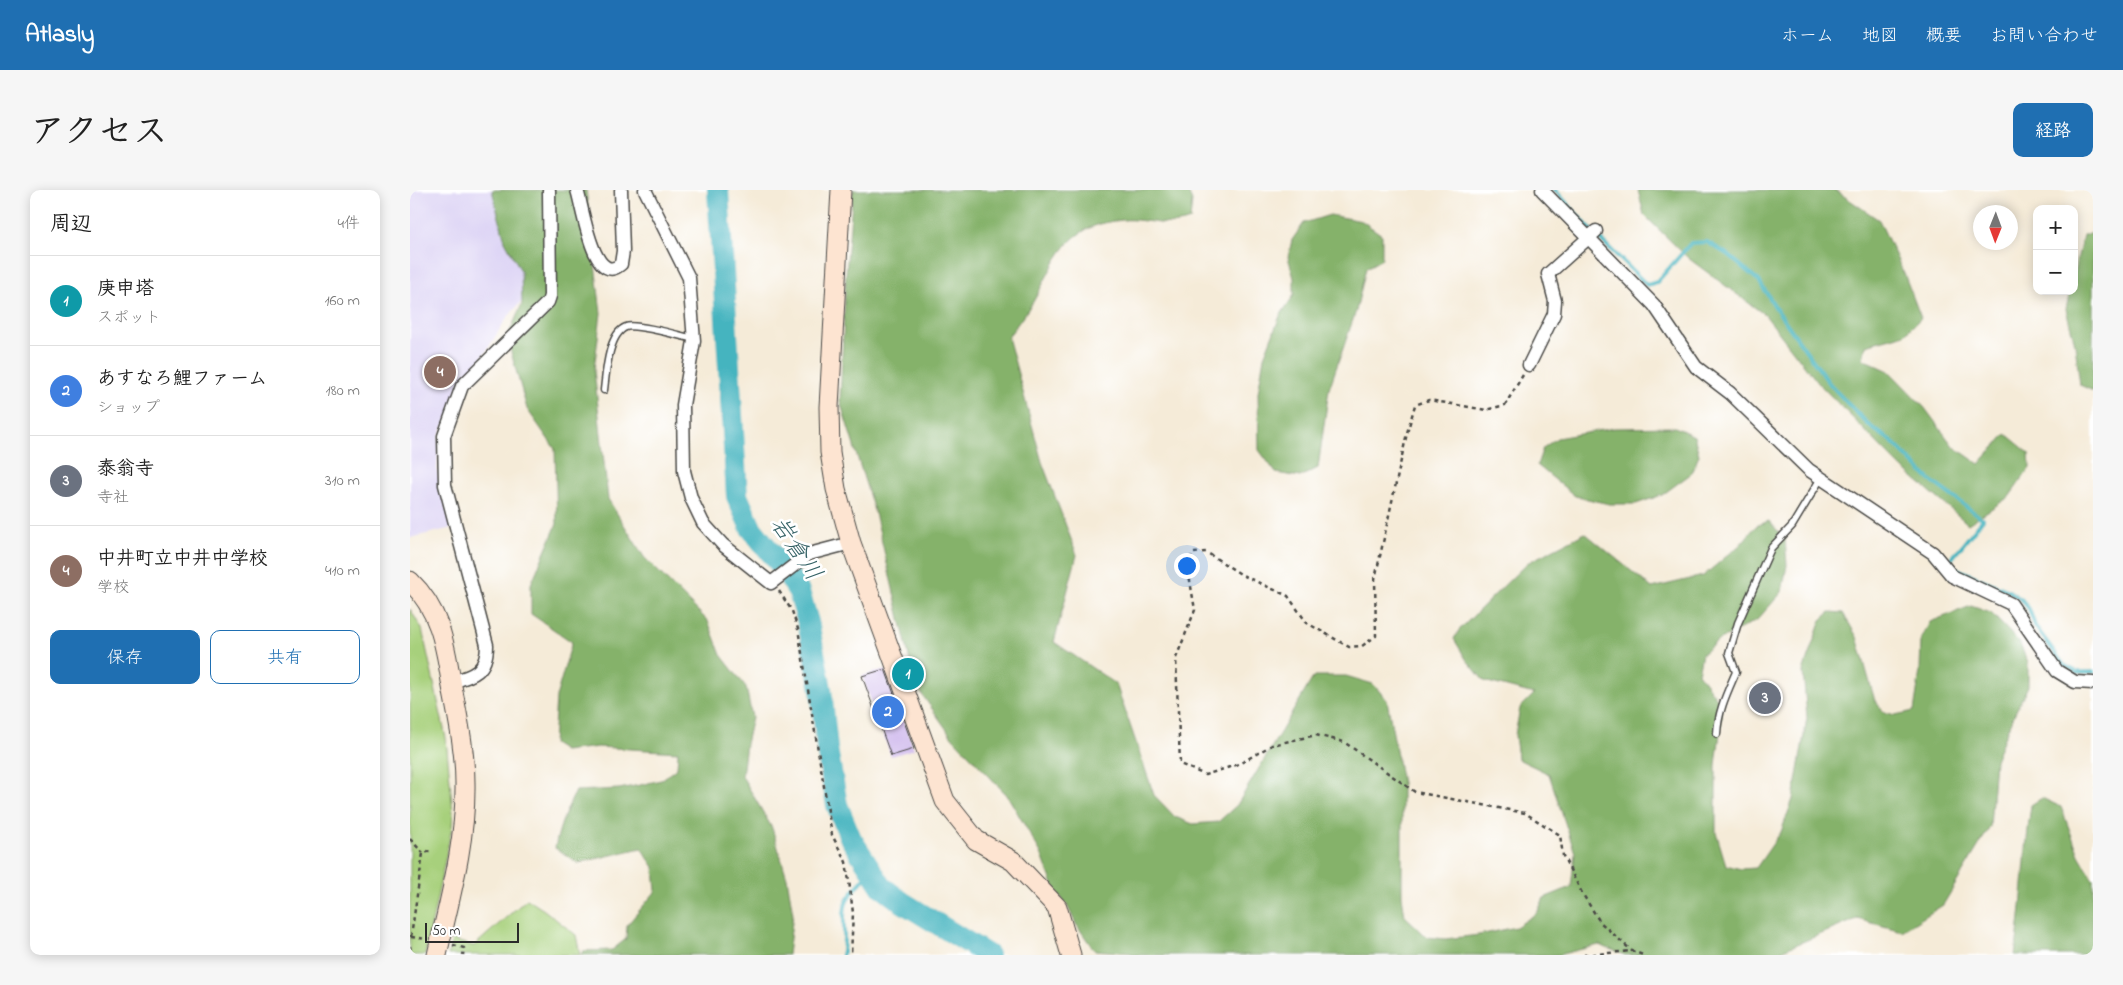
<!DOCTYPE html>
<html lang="ja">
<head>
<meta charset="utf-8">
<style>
  :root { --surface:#fff; --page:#f6f6f6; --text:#222; --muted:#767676; --line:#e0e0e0; --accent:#1f6fb2 }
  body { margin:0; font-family:"Indie Flower","Klee One",sans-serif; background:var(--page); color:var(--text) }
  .controls { position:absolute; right:15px; top:15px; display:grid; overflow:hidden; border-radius:10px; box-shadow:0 2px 12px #0003 }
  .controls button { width:45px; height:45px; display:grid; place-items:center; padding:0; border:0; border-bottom:1px solid var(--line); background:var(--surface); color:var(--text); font:25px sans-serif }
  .compass { position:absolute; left:1563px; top:15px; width:45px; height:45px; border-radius:50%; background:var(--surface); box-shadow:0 2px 12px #0003; rotate:181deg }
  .scale { position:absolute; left:15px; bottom:12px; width:94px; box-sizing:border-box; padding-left:5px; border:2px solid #2b2b2b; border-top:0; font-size:14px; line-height:18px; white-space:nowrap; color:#2b2b2b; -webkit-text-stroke:4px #fff; paint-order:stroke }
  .you { position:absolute; left:776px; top:375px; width:18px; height:18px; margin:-12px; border:4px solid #fff; border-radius:50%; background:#1a73e8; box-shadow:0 0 0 8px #1a73e833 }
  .badge { display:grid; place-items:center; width:32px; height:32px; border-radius:50%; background:var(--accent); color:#fff; font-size:16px; font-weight:700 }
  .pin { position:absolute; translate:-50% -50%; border:2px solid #fff; box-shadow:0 1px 5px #0006 }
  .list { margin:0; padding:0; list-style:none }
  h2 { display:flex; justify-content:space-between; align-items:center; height:65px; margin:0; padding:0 20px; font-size:21px }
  h2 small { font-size:16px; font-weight:400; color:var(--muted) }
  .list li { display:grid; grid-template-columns:32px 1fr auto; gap:15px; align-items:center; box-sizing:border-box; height:90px; padding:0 20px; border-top:1px solid var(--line) }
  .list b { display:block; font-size:19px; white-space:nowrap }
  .list p { margin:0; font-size:16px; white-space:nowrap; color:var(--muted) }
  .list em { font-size:16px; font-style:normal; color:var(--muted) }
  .actions { display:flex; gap:10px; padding:15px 20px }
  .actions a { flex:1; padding:11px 0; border:1px solid var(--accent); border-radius:10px; text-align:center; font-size:18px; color:var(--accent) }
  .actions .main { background:var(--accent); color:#fff }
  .map { position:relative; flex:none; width:1683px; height:765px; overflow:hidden; border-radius:10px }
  header { display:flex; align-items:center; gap:30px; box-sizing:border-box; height:70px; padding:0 25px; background:var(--accent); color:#fff }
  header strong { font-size:24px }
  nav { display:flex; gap:28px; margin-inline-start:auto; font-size:18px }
  .intro { display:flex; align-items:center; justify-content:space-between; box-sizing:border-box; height:120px; padding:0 30px }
  h1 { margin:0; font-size:35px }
  .button { padding:12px 22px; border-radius:10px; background:var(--accent); color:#fff; font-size:18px; font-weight:700 }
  main { display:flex; gap:30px; padding:0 30px }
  aside { flex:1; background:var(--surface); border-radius:10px; box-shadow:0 2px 12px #0003 }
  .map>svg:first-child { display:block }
  .built { fill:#ded5f5 }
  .green { fill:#a7d07b; stroke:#697e53 }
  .forest { fill:#85b26b; stroke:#586e4b }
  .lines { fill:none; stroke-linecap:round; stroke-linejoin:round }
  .stream { stroke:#45b4bf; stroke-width:4 }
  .river { stroke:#45b4bf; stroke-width:22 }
  .building { fill:#c9b0ea }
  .lane-casing { stroke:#494845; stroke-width:9 }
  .street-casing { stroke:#494845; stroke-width:15 }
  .secondary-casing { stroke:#494845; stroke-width:21 }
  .path { stroke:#494845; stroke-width:2.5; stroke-dasharray:4 4; stroke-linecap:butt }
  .lane { stroke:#fff; stroke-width:6 }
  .street { stroke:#fff; stroke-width:12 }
  .secondary { stroke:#fde4d1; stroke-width:19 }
  .labels { text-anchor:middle; stroke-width:5; stroke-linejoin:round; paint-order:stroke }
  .water-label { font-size:24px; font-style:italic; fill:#356266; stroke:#fff }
</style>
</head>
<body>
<header>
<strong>Atlasly</strong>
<nav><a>ホーム</a><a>地図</a><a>概要</a><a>お問い合わせ</a></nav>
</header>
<div class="intro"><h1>アクセス</h1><a class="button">経路</a></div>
<main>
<aside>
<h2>周辺<small>4件</small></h2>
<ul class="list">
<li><span class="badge" style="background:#0f9aa8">1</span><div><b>庚申塔</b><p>スポット</p></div><em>160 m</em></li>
<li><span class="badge" style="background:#3f7fe0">2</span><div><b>あすなろ鯉ファーム</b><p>ショップ</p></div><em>180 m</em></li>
<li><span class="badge" style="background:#6b7280">3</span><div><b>泰翁寺</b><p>寺社</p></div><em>310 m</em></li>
<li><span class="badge" style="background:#8d6e63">4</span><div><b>中井町立中井中学校</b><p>学校</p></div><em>410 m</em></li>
</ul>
<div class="actions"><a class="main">保存</a><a>共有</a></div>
</aside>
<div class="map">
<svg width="1683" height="765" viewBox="0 0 1683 765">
  <rect width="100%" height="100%" fill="#fff"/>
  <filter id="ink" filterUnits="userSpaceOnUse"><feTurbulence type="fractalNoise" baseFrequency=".02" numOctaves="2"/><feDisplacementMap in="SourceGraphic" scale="10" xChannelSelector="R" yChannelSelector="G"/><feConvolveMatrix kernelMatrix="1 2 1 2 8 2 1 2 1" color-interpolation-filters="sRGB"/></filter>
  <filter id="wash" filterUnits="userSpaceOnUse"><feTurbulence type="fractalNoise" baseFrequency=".0096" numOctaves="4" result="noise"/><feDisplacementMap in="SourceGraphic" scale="20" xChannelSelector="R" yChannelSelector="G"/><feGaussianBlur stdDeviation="1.12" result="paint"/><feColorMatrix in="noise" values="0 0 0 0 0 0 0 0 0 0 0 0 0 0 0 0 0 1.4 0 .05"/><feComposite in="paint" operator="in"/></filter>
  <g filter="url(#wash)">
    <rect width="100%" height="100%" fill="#f5ebd8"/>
    <path class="built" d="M0,0H101L116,96L113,110L96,129L70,171L29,245L27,280L42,338L0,348Z"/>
    <g class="green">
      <path d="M0,419L12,439L36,548L43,623L42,637L15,765H0Z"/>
      <path d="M117,709L134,720L166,745L170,765H38L42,750L64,756Z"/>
    </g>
    <g class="forest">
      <path d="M82,0H176L191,123L184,180L198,309L234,367L298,431L311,465L336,497L342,527L336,554L332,586L362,638L377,688L383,724L378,765H171L173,761L202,760L216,749L217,735L246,701L244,677L231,658L168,673L145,658C149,637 156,620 166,601L209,599L230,595L251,590L267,578L268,562L188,557L154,561L143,554L146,507L162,452L121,424V394L147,334L145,259L117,219L97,148L112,114L111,81L95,51Z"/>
      <path d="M443,0H777L782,11L780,30C758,39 736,28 713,30C654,35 648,69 623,112C615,124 606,136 598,147L632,272L667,365L644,452L706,494L744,605L765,627L783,634L808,632L827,615L904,486H936L963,494L977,510L992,593V706L995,726L1017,747L1035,749L1069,745L1106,737L1127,723L1134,708L1161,697L1165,663L1139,584L1108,569L1105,545L1110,518L1124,504L1074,491L1056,469L1044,449L1049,440L1117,373L1175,343L1242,398L1293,386L1330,355L1346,336L1359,331L1375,349L1377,375L1372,402L1347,430L1309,450L1292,464L1288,483L1308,510L1312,526L1306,575V642L1316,675L1331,679L1346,678L1371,642L1383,609L1397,528L1393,481L1411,430L1420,422L1433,423L1447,447L1465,511L1474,522L1485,525L1504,521L1510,481L1511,449L1520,432L1561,416L1581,423L1609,452L1618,473V496L1601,531L1585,570L1580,637L1533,715L1492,741L1447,729L1371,761L1347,765H1215L1189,755L1148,765H723L721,763L684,760L666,734L657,715L645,700L631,663L597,605L542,547L506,496L466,327L430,211L436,83Z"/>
      <path d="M1228,0H1425L1469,30L1495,86L1511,128L1495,144L1456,155L1453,169L1479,181L1514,217L1543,256L1569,274L1596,244L1619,263L1620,278L1599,307L1558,334L1490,276L1409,194L1355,125L1278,68L1234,25Z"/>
      <path d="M920,25L952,31L972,45V69L956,78L946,121L919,199L908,278L890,287L866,283L849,260L848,203L854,167L870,126L884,105V88L878,67L882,50L894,33Z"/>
      <path d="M1683,42V201L1670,195L1665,154L1656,119L1660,101H1664V83L1673,45Z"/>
      <path d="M1265,237L1284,246L1289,265L1282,283L1252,305L1226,314H1199L1165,306L1127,275L1133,258L1147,248L1204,238Z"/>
      <path d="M1632,608L1651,617L1669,665L1683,689V765H1605C1613,715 1614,665 1621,615Z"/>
    </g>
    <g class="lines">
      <g class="stream">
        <path d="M1145,0L1183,42L1237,95L1247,92L1281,53L1297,52L1317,64L1349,91L1367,120L1419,193L1439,215L1461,237L1480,250L1520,290L1573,329L1539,372L1545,378L1597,400L1612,410L1619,419L1625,436L1654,475L1667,482H1683"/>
        <path d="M432,765C437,749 431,726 436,713C441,701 453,691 461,681"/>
      </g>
      <path class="river" d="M308,0L327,306L341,338L375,380L389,402L398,432L411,499L417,559L427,615L441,649L472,697L492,712L578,765"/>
    </g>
    <g id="blocks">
      <path class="building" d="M475,479L504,559L481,566L452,486Z"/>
    </g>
  </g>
  <g filter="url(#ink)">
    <use href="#blocks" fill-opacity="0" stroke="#494845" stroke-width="1"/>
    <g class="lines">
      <g class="lane-casing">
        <g id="lane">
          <path d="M194,200C196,184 198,144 216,137C225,133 271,146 284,149"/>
          <path d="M1307,544C1308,521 1317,503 1326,482L1319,463L1328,433L1361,358L1382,336L1411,288"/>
        </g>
      </g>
      <g class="street-casing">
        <g id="street">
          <path d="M167,0C172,13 183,99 211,74L213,61L211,0"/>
          <path d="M235,0L279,88L284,151L273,215L274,281L281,308L293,333L313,355L361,393L399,364L441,353"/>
          <path d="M1132,0L1244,115L1286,177L1320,203L1399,280L1523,363L1542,386L1601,414L1647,481L1665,492L1683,493"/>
          <path d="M1119,175L1144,124L1145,111L1138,84L1186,41"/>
          <path d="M41,492C64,486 77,481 77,455L35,295L34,246L52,196L138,112L140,106L139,0"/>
        </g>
      </g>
      <g class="secondary-casing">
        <g id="secondary">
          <path d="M431,0L419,217L420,262L426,299L441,353L535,611L566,650L603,671L647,717L661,765"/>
          <path d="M0,391C29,419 35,453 41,491C47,524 55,558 55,593C56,652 40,708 27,765"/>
        </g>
      </g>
      <g class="path">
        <path d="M1113,185L1095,215L1076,220L1019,210L1005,215L997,243L965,389L966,446L952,456L939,457L897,433L878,406L832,385L796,362L783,363L777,373L785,420L766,468L770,574L795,585L829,574L862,555L906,545L934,552L1005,602L1115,623L1150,645L1153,666L1172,703L1190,732L1222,761L1233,765"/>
        <path d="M369,401L382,421L388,439L422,645L436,672L439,691L443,723L441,765"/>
        <path d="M0,649L13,663"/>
        <path d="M1,747L13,663L18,662L19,659"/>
        <path d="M1,747L16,749"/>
        <path d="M43,755L54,758L53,765"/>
        <path d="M0,756L1,765"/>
        <path d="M1174,765L1222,761"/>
      </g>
      <use href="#lane" class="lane"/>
      <use href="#street" class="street"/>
      <use href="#secondary" class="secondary"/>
    </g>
  </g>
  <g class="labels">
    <g class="water-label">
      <text transform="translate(387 358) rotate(56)" y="8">岩倉川</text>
    </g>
  </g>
</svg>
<div class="controls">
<button>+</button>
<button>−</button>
</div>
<svg class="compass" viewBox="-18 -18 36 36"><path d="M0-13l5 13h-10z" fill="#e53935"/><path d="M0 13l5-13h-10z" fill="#767676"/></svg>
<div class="scale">50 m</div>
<div class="you"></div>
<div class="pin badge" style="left:498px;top:484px;background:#0f9aa8">1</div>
<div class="pin badge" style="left:478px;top:522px;background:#3f7fe0">2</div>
<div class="pin badge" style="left:1355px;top:508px;background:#6b7280">3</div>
<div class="pin badge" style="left:30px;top:182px;background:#8d6e63">4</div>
</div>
</main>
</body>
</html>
